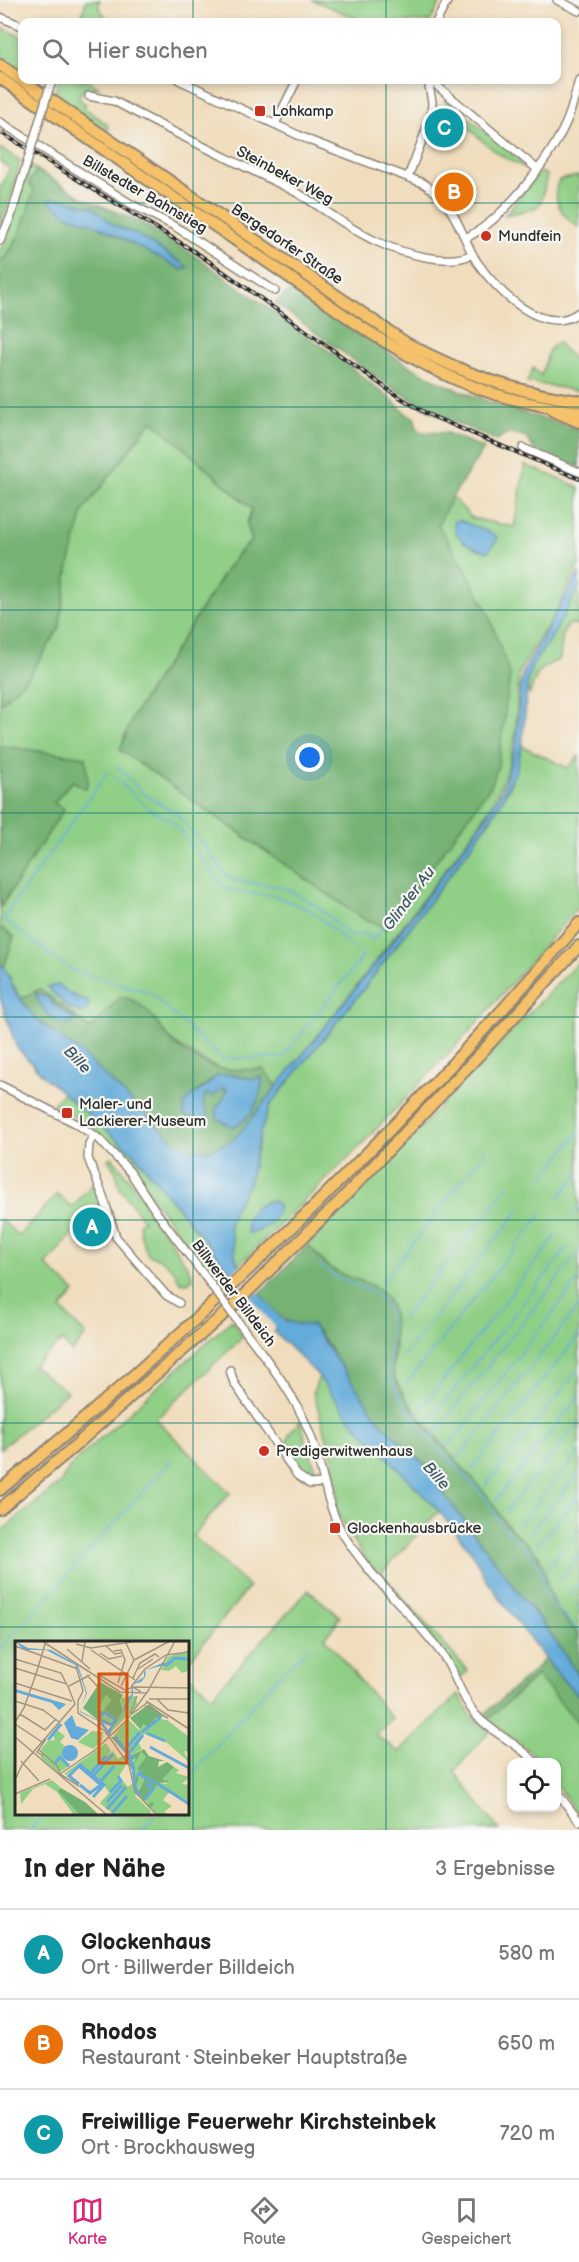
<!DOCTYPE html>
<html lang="de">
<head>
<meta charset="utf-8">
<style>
  :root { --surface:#fff; --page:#f2f2f2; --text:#222; --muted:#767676; --line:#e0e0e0; --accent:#db2777 }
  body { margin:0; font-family:"Balsamiq Sans",sans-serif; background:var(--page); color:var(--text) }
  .controls { position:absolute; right:18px; bottom:18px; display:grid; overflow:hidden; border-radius:12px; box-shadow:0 3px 9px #0003 }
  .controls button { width:54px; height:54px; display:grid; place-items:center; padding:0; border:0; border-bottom:2px solid var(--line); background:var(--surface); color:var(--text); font:30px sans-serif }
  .you { position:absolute; left:310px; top:758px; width:21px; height:21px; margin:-15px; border:4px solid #fff; border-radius:50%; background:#1a73e8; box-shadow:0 0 0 9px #1a73e833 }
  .badge { display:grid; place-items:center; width:39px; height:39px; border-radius:50%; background:var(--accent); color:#fff; font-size:20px; font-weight:700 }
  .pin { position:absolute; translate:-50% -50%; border:3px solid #fff; box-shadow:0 2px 6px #0006 }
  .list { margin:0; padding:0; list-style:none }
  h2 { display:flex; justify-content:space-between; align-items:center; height:78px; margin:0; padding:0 24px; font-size:26px }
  h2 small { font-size:20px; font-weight:400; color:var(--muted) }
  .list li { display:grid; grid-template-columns:39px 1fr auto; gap:18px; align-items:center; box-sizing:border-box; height:90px; padding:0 24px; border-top:2px solid var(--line) }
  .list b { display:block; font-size:22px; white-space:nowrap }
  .list p { margin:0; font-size:20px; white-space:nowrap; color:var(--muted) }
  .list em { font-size:20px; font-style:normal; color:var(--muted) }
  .icon { flex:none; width:33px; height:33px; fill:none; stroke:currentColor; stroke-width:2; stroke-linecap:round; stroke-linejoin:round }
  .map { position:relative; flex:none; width:579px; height:1830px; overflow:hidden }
  .search { position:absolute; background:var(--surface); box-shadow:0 3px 9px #0003; left:18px; right:18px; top:18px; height:66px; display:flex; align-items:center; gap:15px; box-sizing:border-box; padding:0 21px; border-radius:12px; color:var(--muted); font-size:22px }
  .sheet { height:348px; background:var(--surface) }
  nav { display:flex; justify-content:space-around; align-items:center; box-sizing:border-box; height:84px; border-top:2px solid var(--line); background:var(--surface); font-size:16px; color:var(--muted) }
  nav a { display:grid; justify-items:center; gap:3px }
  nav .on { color:var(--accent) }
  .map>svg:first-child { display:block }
  .green { fill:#90cf86; stroke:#5e7d58; stroke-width:1.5 }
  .forest { fill:#74b273; stroke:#506e4f; stroke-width:1.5; fill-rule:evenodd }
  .water { fill:#63abda; stroke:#476b82; stroke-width:1.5 }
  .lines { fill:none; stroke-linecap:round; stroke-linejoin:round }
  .stream { stroke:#63abda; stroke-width:1.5 }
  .river { stroke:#63abda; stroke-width:10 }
  .minor-casing { stroke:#8e8474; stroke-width:10 }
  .highway-casing { stroke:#8e8474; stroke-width:14 }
  .minor { stroke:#fff; stroke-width:7 }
  .highway { stroke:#f5c16b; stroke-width:10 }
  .rail-casing { stroke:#2b2b2b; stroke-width:4 }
  .rail { stroke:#f6f6f2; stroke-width:1.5; stroke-dasharray:4.5; stroke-linecap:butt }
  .minor-bridge-casing { stroke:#8e8474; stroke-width:10; stroke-linecap:butt }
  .minor-bridge { stroke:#fff; stroke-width:7 }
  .grid { fill:none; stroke:#0f766e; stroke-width:1.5; stroke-opacity:0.55 }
  .poi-dot { fill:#c8321e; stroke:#f6f6f2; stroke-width:2 }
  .labels { text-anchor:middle; stroke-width:4.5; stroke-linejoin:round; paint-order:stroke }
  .poi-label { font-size:15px; fill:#2b2b2b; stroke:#f6f6f2; text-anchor:start }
  .street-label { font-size:15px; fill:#2b2b2b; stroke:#f6f6f2 }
  .water-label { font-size:16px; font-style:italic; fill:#3f5868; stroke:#f6f6f2 }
  .inset-river { fill:none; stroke:#63abda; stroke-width:3 }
  .inset-road { fill:none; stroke:#a19683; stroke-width:1.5 }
  .view { fill:#d5540f; fill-opacity:0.15; stroke:#d5540f; stroke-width:3 }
  .inset-edge { fill:none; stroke:#2b2b2b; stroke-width:3 }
</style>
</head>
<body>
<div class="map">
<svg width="579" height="1830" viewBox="0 0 579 1830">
  <rect width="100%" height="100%" fill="#f6f6f2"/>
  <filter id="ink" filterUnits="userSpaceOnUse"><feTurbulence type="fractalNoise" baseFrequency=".0167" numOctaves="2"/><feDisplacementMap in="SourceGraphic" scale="12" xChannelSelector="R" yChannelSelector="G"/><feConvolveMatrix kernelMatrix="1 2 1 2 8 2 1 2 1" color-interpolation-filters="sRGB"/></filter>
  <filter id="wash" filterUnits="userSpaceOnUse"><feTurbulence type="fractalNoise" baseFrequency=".008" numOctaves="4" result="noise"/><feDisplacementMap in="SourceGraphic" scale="24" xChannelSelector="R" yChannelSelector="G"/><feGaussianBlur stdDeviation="1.35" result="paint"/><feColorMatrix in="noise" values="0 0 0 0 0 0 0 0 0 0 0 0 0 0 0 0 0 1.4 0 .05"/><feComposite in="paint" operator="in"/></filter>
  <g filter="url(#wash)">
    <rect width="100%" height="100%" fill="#f0ddbd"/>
    <g class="green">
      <path d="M86,0H100L98,6L109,22H89L81,20Z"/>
      <path d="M312,0H442L430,22H366Z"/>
      <path d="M0,27L22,37V73L0,57Z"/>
      <path d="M58,80H87L99,88H85L79,95L81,101L86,104L83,107L107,124L109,130L102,129L54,97Z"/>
      <path d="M445,99L526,164L524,167C493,156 470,129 448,106L445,102Z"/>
      <path d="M0,148L20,160L13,190L0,227V188L10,168L0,162Z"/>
      <path d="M29,165L37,170L29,182L34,191C25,217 20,243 0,262V250L7,239Z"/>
      <path d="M540,172L547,175L541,203L533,209L505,215Z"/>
      <path d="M579,176V229V227C562,218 550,197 559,180Z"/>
      <path d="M557,342L579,365V391L527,382L533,368L541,376L549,350Z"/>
      <path d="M152,420L252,509L247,523L252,541L241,550L230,564L133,716L120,750L362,918L374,921L386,929L491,786L510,675L464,566L437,525L452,497L472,518L514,527L525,465L579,487V566L553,617L519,672L515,738L508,767L498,792L485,816L439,878L279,1088L263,1070L221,1069L205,1062L174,1043L163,1031L121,996L91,1029L40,989L21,999L4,967L14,937L0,927V908L63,810L54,803L72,780L86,757L0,746V704L30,675L69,565L83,511Z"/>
      <path d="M579,585V625L569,624L563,633L560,659C539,669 536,672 530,694L526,687L528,670Z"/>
      <path d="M522,746L568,768L579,756V906L471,1030L359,1147L239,1265L236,1259L229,1225L234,1210L249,1183L260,1134L270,1105L366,986L490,821L509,788Z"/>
      <path d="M579,961V1635L559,1613L547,1587L545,1574L539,1556L505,1523L489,1498L467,1475L408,1401L395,1380L393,1369L395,1346L392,1311L366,1283L349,1278L328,1267L308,1245Z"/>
      <path d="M63,1093L134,1154L231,1273L218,1286L144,1187L132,1167L116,1148L92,1127L53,1104Z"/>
      <path d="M112,1157L128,1177L191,1272L193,1279L187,1283L180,1282C174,1268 163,1258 148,1255L140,1234L139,1223L143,1220L119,1187L117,1175L108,1159Z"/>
      <path d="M93,1184L99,1203L46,1265L75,1292L61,1309L86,1335L72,1352L62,1341L33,1366L67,1392L0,1449V1219L19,1236L57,1194L72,1207Z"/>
      <path d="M232,1320L243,1337L156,1419L230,1493L193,1536L249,1587L188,1662V1642H16V1814H188V1675L212,1696L308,1590L340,1617L325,1638L392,1719L376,1735L399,1752L459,1694L471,1715L489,1732L454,1771L499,1830H0V1532L61,1482L71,1465Z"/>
      <path d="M319,1377L393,1463L439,1511L381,1573L468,1671L461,1677C428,1627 382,1587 350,1536C344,1526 339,1514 334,1503L338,1499L333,1459L313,1392Z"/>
      <path d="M300,1421L315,1468V1473L309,1479C297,1476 291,1460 284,1450L290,1433Z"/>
      <path d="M538,1675L579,1724V1816L557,1786L556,1762H541L525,1747L487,1720Z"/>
    </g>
    <g class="forest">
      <path d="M37,170L85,199L142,223L198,258L339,358L393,401L408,415L414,417L418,432L447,433L484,448L452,497L438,525L464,566L488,612L510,675L498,766L491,786L386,929L374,922L362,918L120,750L133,716L230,564L241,550L252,541L247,523L252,509L152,420L83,511L69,565L59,629L30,675L0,704V262C20,243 25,217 34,191L29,183Z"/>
      <path d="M296,287C337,317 378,349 422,373C471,399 526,414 579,429V467L535,451L525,436L507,434L496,440L436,414L388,385L275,303Z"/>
      <path d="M0,746L86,757L88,783L85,789L72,781L54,803L64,809L0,908Z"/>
      <path d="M0,927L14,937L4,967L0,964Z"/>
      <path d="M40,989L90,1029L121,996C150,1004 153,1021 172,1041C183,1053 205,1065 221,1069C234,1071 250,1069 263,1069L279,1088L243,1138L209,1155L175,1150L36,1020L21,999ZM41,994L74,1018L50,1016L36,997ZM232,1075L252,1079L262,1077C262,1108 246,1108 222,1120L217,1118C218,1106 226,1099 226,1087H222L218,1091L205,1094L203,1105L206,1110L203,1119L188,1117L184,1105C188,1100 212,1078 217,1076C221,1075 228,1076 232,1075Z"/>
      <path d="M308,1245C315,1252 322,1263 330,1268C346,1279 370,1280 383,1294C406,1319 384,1357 397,1383C419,1426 457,1460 488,1496C495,1504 498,1515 505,1523C515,1535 529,1543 538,1556C544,1564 544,1576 547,1586C552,1606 565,1620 579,1635V1676L552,1636L446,1497L430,1470L382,1424L353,1385L323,1338L312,1325C287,1329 273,1312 260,1293Z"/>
      <path d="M545,1658L559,1676L579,1696V1724L537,1675L487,1720L482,1716L535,1670Z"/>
    </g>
    <g class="water">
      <path d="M50,198L63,199L93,207L115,226L136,234L188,267L183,270L92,223L71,217L49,201Z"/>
      <path d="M459,520C469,524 490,531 498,538L488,552C471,547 454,541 454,521Z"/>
      <path d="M579,573V587L556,630L532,666L528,679L522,746L515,773L500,804L473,844L366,986L270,1105L260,1134L249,1183L234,1210L229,1225L236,1259L239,1265L231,1273L134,1154L44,1077L16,1046L0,998V964L4,967L16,993L36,1019L81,1053L175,1142L195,1150H211L233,1140L242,1130L387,949L486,817L502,790L516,745L520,688L523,672Z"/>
      <path d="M59,985L72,995L89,1002L87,1010L81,1013L67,1007L47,987Z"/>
      <path d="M36,993L49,998L52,1004L74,1019L72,1023C70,1023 65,1025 62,1024C52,1021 37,1003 36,993Z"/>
      <path d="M229,1074L252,1079L262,1077C262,1097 252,1120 232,1127L217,1118L216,1109L223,1100L227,1089L225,1087L212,1097L208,1093L205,1094L203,1105L208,1112V1118H193L184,1115V1105L192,1095L204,1088L217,1076Z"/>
      <path d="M268,1201H273L279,1206C277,1220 263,1233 248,1233C242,1217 254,1206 268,1201Z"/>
      <path d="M280,1321C292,1321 300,1327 312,1325L382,1424L430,1470L446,1497L552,1636L579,1676V1696L559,1676L515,1619L486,1579L472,1553L439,1511L350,1419L316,1373L274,1332L275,1326Z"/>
    </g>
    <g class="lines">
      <g class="stream">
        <path d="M118,767L144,794L180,816L229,878C242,884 257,882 271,885C303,891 328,915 351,936L366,934L374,939L382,928"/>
        <path d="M107,773L3,919L71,970L149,992L222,1059L283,1057L363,956L312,911L273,895L237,892L223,886L173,821L149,809L114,777"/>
        <path d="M543,1178L579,1132"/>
        <path d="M559,1197L579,1173"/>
        <path d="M573,1215L579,1208"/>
        <path d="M320,1265C337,1284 373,1285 383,1301C400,1329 381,1358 394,1385C413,1428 452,1461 483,1495C491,1504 495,1517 503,1526C512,1538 526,1547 535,1559C542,1568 541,1579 544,1589C550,1605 568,1619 579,1631"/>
        <path d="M381,1284L485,1151"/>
        <path d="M401,1320L509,1185"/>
        <path d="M403,1356L520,1209"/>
        <path d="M406,1384L541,1215"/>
        <path d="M416,1415L556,1236"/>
        <path d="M428,1423L567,1248"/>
        <path d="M431,1437L579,1252"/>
        <path d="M448,1447L579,1279"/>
        <path d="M458,1458L579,1306"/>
        <path d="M471,1470L579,1335"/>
        <path d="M485,1486L579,1369"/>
        <path d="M496,1500L579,1397"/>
        <path d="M507,1510L579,1423"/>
        <path d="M518,1525L579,1452"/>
        <path d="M527,1536L579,1473"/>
        <path d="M535,1548L579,1495"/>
        <path d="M542,1574L579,1529"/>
        <path d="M559,1580L579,1556"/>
        <path d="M570,1595L579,1583"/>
        <path d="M578,1608L579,1607"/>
        <path d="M0,1649L171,1461"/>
        <path d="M188,1778L273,1682L308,1648"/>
        <path d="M30,1830L45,1814"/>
        <path d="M142,1830L156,1814"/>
      </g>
      <path class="river" d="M256,1297L286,1332"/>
    </g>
  </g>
  <g filter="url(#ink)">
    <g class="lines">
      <g class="minor-casing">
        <g id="minor">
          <path d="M557,0L579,11"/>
          <path d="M0,17L22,26"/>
          <path d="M436,22L448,0"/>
          <path d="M179,80L311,141L423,183C434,190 442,197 449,208C461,225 466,245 477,262C496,290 544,339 579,312"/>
          <path d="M430,80L537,169"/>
          <path d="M49,89L53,80"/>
          <path d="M89,96L114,101C173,133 234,161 294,191C323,207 349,230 380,243C402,253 450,267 472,254"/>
          <path d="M0,122L131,204L176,227L275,291"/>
          <path d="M275,124L297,80"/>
          <path d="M408,177L431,117L432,102L428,80"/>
          <path d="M465,238C501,223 549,160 565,125C572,111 575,95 579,80"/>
          <path d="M0,241L11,216L22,179"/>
          <path d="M523,448L579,472"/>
          <path d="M0,1085L77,1124L99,1139L130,1172L157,1213L209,1282"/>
          <path d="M94,1135L89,1144L88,1158L103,1196L116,1237L166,1295L179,1303"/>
          <path d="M239,1323C266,1359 294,1392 310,1434C323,1467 325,1503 343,1534C370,1578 411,1612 442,1654C455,1672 460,1696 475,1714C491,1733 517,1742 535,1762"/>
          <path d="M230,1370L234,1383L297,1475L310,1484L323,1483"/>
          <path d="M556,1791L579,1821"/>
        </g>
      </g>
      <g class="highway-casing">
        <g id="highway">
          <path d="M0,65L406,343C464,374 514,392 579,401"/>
          <path d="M0,78L369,332C405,354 441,375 480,389C512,401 546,407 579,412"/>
          <path d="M553,411L579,422"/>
          <path d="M0,1490C208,1318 403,1127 579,923"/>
          <path d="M0,1509L69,1451L233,1306L340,1201L481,1053L579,946"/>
        </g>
      </g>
      <use href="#minor" class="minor"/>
      <use href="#highway" class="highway"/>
      <g class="rail-casing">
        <path id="rail" d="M0,132L200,255L393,393L427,414L579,479"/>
      </g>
      <use href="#rail" class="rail"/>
      <g class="minor-bridge-casing">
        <g id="minor-bridge">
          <path d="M22,179L49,89"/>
          <path d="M209,1282L239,1323"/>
        </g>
      </g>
      <use href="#minor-bridge" class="minor-bridge"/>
    </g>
  </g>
  <path class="grid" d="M193,0V22M386,0V22M193,80V1830M386,80V1830M0,203H579M0,407H579M0,610H579M0,813H579M0,1017H579M0,1220H579M0,1423H579M0,1627H579"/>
  <g class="poi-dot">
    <rect x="254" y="105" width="12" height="12" rx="3"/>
    <circle cx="486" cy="236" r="6"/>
    <rect x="61" y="1107" width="12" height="12" rx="3"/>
    <circle cx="264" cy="1451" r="6"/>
    <rect x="329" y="1522" width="12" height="12" rx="3"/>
  </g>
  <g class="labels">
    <g class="poi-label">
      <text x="272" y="116">Lohkamp</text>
      <text x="498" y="241">Mundfein</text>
      <text x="79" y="1109">Maler- und<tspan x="79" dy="17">Lackierer-Museum</tspan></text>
      <text x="276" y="1456">Predigerwitwenhaus</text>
      <text x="347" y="1533">Glockenhausbrücke</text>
    </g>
    <g class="street-label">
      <text transform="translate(285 175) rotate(28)" y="5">Steinbeker Weg</text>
      <text transform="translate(145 194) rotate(30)" y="5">Billstedter Bahnstieg</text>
      <text transform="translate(287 244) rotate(34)" y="5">Bergedorfer Straße</text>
      <text transform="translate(234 1293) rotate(53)" y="5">Billwerder Billdeich</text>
    </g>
    <g class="water-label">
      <text transform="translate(408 898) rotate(-53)" y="6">Glinder Au</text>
      <text transform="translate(78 1059) rotate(46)" y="6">Bille</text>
      <text transform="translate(437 1475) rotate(48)" y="6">Bille</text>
    </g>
  </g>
  <g transform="translate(15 1641)">
    <rect width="174" height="174" fill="#f0ddbd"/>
    <path d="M174,9V16L165,18H174L173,30L167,32L161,25L154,30L146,29L153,16ZM91,53L96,59L90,69L102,78L108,70L105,57L121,55L122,65L92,95L90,92H95L97,86L85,81L87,71L82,69ZM145,76L143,78L152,79L174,96V111L169,110L174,121L152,102L129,93L123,101L127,108L115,115L99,94L113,78L124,89L129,83L133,87ZM42,89L50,95L45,101L51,106L48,118L54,125L43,132L26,117V108L33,100L40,99L38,94ZM77,90L88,91L87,100L78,108L63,101ZM91,102L96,110L93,114L98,110L103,118L110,114L116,120L113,123L106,119L111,124L104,135L113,146L119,141L120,144L119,134H116L120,128L116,129L115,124L127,109L132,117L122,128L125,131L122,134V142L124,134L130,137L120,155L136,170L135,174H99L85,162L94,152L89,144L65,123L52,134L49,133ZM159,126L164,129L161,132L174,136L167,143L174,144V163L154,151L148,159L157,165L149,171L153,174H143L129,160L144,142L152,143L149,137ZM37,139L46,147L44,150L65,174H59L42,151L30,143L18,148L6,163L5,152Z" fill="#90cf86"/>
    <path d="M85,41L108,54L105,59L108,70L102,78L89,69L96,59L91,54L82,69L88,70L84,80L68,67ZM134,63L150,75L141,77L133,87L129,83L125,88L115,77ZM96,96H102L115,115L129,108L134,115L150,120H144L143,126L152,121L159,126L148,138L154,141L144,142L129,160L133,164L137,161L139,162L135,168L122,153L130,137L124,134L122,144L120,142L122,133L125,131L122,128L131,116L126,110L121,121L120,117L117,120V127L113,123L116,119L107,116L111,113ZM46,147L70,161L84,174H65L43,150Z" fill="#74b273"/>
    <path d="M0,0L13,7L36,9L63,24L72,52L65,70L88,82L93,89L108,71L109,65L114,56L117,53L116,45L118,43L129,36V31L131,29L145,23L149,24L131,29L130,36L126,41L118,43V54L107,73L97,87L95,95L83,80L65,71L71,52L62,25L31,9H9ZM0,48L51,63L50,64L44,69L37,62L0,51ZM57,74L61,85L74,89L63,99L56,97L49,82ZM47 112a8 8 0 1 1 16 0a8 8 0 1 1-16 0Z" fill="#63abda"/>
    <path class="inset-river" d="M146,23L152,24L160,17L174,18M89,71L84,78L97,84L101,79L89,71M127,91L146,76M132,92L150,100M100,95L114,115L120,116M33,99L46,83M135,106L174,127M110,109L125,91M114,112L128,94M112,115L118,123L120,146L125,155M40,122L45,116L54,125M64,123L89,144L78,156M127,130L124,133L142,143M76,132L91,115M79,134L98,113M86,140L99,125M64,143L54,135L64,125L86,144L75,152L65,144M143,143L174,163M95,151L106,140L103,135M130,158L138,148L131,142M92,161L107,144M92,168L111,146M97,172L112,155"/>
    <path class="inset-road" d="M27,0L105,51L131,52M61,3L76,7L123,0M0,5L63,28M91,5L100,13L106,12M52,8L75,28M76,9L120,39M99,10L106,9L110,19L103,42M85,12L94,18L107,15M0,18L46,32L51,42M119,19L155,0M67,20L70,0M61,25L68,50L63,60V72L90,90L114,124L120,151L142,174M0,27L52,43L60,63L7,124L1,137M123,28L138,18M21,33L31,0M82,33L110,49L118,46L126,51M72,34L82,45L85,40M118,37L125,22L140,13L144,16M0,42L57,60M54,45L75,34M106,45L119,19L110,0M116,46L130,28L151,14L174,11M119,46L174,47M134,58H174M142,58L153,69L174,72M0,60L28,69L44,81M131,60L174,88M130,65L153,77M5,73L30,89L41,78M115,73L122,55M117,73L133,61M0,81L9,67L21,33M0,83L27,101M0,96L92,174M24,109L43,126L45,133L64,145M28,115L22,111L31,98M6,120L24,140M45,133L80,109L111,80L133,50L160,0M0,153L35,138"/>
    <path class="view" d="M84,33H112V122H84Z"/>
    <rect width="174" height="174" class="inset-edge"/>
  </g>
</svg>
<div class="controls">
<button><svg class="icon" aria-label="locate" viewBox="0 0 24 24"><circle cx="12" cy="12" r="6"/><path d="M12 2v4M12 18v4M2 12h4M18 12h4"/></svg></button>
</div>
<div class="you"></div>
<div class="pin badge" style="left:92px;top:1227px;background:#0f9aa8">A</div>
<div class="pin badge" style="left:454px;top:192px;background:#e8710a">B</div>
<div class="pin badge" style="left:444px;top:128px;background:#0f9aa8">C</div>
<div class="search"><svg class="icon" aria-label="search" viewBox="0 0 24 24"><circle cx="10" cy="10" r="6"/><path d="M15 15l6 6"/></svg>Hier suchen</div>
</div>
<section class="sheet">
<h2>In der Nähe<small>3 Ergebnisse</small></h2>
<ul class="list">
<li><span class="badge" style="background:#0f9aa8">A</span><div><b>Glockenhaus</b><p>Ort · Billwerder Billdeich</p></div><em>580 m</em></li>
<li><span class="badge" style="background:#e8710a">B</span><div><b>Rhodos</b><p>Restaurant · Steinbeker Hauptstraße</p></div><em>650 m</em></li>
<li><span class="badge" style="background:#0f9aa8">C</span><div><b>Freiwillige Feuerwehr Kirchsteinbek</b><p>Ort · Brockhausweg</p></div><em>720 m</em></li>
</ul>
</section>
<nav>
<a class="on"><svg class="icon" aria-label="map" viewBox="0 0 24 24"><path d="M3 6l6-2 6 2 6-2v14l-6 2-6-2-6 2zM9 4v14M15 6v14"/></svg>Karte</a>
<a><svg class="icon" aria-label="directions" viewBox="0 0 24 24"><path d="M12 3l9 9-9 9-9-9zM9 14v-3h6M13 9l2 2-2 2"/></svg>Route</a>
<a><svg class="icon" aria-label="saved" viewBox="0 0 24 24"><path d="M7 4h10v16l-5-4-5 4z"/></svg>Gespeichert</a>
</nav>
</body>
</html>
